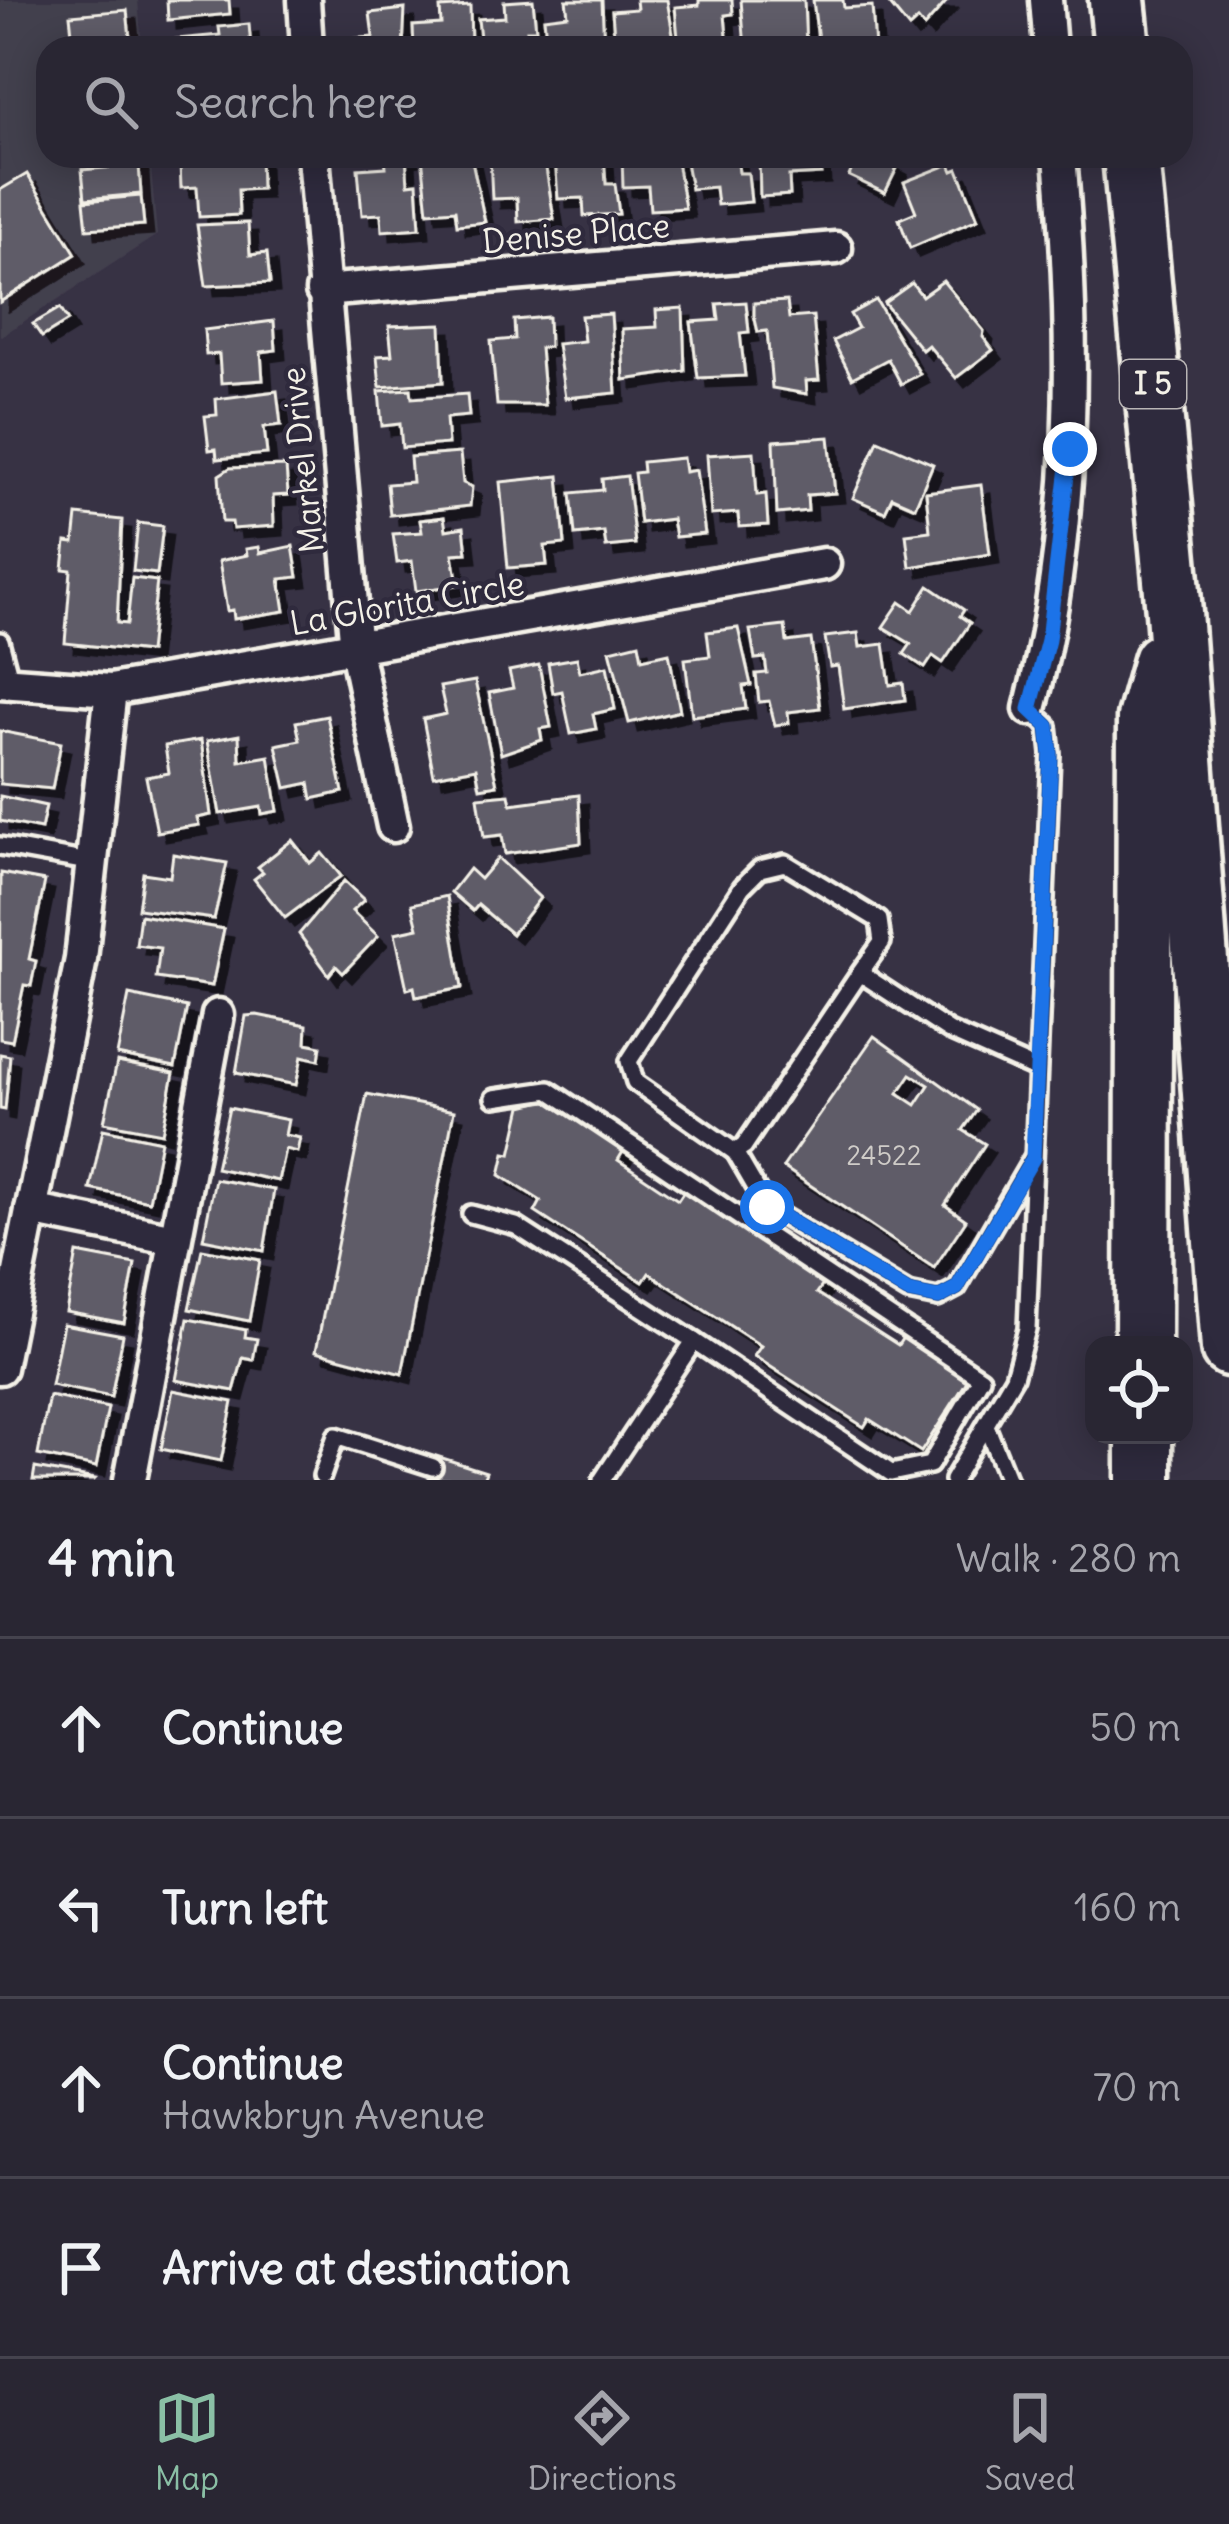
<!DOCTYPE html>
<html lang="en">
<head>
<meta charset="utf-8">
<style>
  :root { --surface:#292633; --page:#312e3b; --text:#f1f3f6; --muted:#a5a5ac; --line:#45434e; --accent:#8abfa5 }
  body { margin:0; font-family:Delius,sans-serif; background:var(--page); color:var(--text) }
  .controls { position:absolute; right:36px; bottom:36px; display:grid; overflow:hidden; border-radius:24px; box-shadow:0 6px 30px #0003 }
  .controls button { width:108px; height:108px; display:grid; place-items:center; padding:0; border:0; border-bottom:3px solid var(--line); background:var(--surface); color:var(--text); font:60px sans-serif }
  .stop { position:absolute; width:36px; height:36px; margin:-27px; border:9px solid #1a73e8; border-radius:50%; background:#fff }
  .stop.end { background:#1a73e8; border-color:#fff; box-shadow:0 3px 12px #0008 }
  .list { margin:0; padding:0; list-style:none }
  h2 { display:flex; justify-content:space-between; align-items:center; height:156px; margin:0; padding:0 48px; font-size:51px }
  h2 small { font-size:39px; font-weight:400; color:var(--muted) }
  .list li { display:grid; grid-template-columns:78px 1fr auto; gap:36px; align-items:center; box-sizing:border-box; height:180px; padding:0 48px; border-top:3px solid var(--line) }
  .list b { display:block; font-size:45px; white-space:nowrap }
  .list p { margin:0; font-size:39px; white-space:nowrap; color:var(--muted) }
  .list em { font-size:39px; font-style:normal; color:var(--muted) }
  .icon { flex:none; width:66px; height:66px; fill:none; stroke:currentColor; stroke-width:2; stroke-linecap:round; stroke-linejoin:round }
  .map { position:relative; flex:none; width:1229px; height:1480px; overflow:hidden }
  .search { position:absolute; background:var(--surface); box-shadow:0 6px 30px #0003; left:36px; right:36px; top:36px; height:132px; display:flex; align-items:center; gap:30px; box-sizing:border-box; padding:0 42px; border-radius:36px; color:var(--muted); font-size:45px }
  .sheet { height:876px; background:var(--surface) }
  nav { display:flex; justify-content:space-around; align-items:center; box-sizing:border-box; height:168px; border-top:3px solid var(--line); background:var(--surface); font-size:33px; color:var(--muted) }
  nav a { display:grid; justify-items:center; gap:6px }
  nav .on { color:var(--accent) }
  .map>svg:first-child { display:block }
  .built { fill:#433f4e }
  .building { fill:#5f5c67; stroke:#f4f1e8; stroke-width:3; fill-rule:evenodd; filter:url(#shadow) }
  .lines { fill:none; stroke-linecap:round; stroke-linejoin:round }
  .lane-casing { stroke:#f4f1e8; stroke-width:24 }
  .street-casing { stroke:#f4f1e8; stroke-width:39 }
  .highway-casing { stroke:#f4f1e8; stroke-width:63 }
  .lane { stroke:#2f2a3d; stroke-width:15 }
  .street { stroke:#2f2a3d; stroke-width:30 }
  .highway { stroke:#2f2a3d; stroke-width:54 }
  .route { stroke:#1a73e8; stroke-width:15 }
  .labels { text-anchor:middle; stroke-width:9; stroke-linejoin:round; paint-order:stroke }
  .number-label { font-size:27px; fill:#cfccc8 }
  .shield { fill:#2f2a3d; stroke:#b9b5b5; stroke-width:3 }
  .shield-label { font-size:30px; font-weight:bold; fill:#f4f1e8 }
  .street-label { font-size:33px; fill:#f4f1e8; stroke:#2f2a3d }
</style>
</head>
<body>
<div class="map">
<svg width="1229" height="1480" viewBox="0 0 1229 1480">
  <defs>
    <filter id="shadow"><feDropShadow dx="9" dy="9" stdDeviation="0" flood-color="#0009"/></filter>
  </defs>
  <rect width="100%" height="100%" fill="#373244"/>
  <filter id="ink" filterUnits="userSpaceOnUse"><feTurbulence type="fractalNoise" baseFrequency=".00833" numOctaves="2"/><feDisplacementMap in="SourceGraphic" scale="24" xChannelSelector="R" yChannelSelector="G"/><feConvolveMatrix kernelMatrix="1 2 1 2 8 2 1 2 1" color-interpolation-filters="sRGB"/></filter>
  <g filter="url(#ink)">
    <path class="built" d="M0,0H138L142,48H48V156H150L157,235L0,337Z"/>
    <g class="building">
      <path d="M167,0H229L230,14L168,20Z"/>
      <path d="M533,0L536,30H527L529,48H481L478,19L505,17L504,2Z"/>
      <path d="M566,0H602L604,48H547L544,18L568,15Z"/>
      <path d="M636,0H667L674,40L669,48H615L612,11L637,9Z"/>
      <path d="M699,0H732L733,14L725,15L728,48H679L675,7L699,5Z"/>
      <path d="M741,0H804L806,47L745,48Z"/>
      <path d="M813,0H843L844,8L872,6L875,48H819Z"/>
      <path d="M886,0H948L924,27L918,20L909,28Z"/>
      <path d="M470,6L471,48H414L413,26L441,24L440,8Z"/>
      <path d="M405,9L403,48H348V39L373,37L370,13Z"/>
      <path d="M127,10L130,38L73,43L70,15Z"/>
      <path d="M249,24L251,48H177L176,39L220,35L219,27Z"/>
      <path d="M82,156H138L139,163L82,167Z"/>
      <path d="M248,156H260L261,189L238,190L239,215L199,217L197,187L181,188L180,163Z"/>
      <path d="M385,156H411L406,157L408,184L417,183L420,228L382,231L381,214L362,215L358,169L386,167Z"/>
      <path d="M422,156H471L485,222L457,225L455,210L428,212Z"/>
      <path d="M490,156H544L554,219L518,222L517,198L492,199Z"/>
      <path d="M555,156H604L606,184H615L619,214L584,216L583,198L558,199Z"/>
      <path d="M622,156H676L685,208L650,210L648,186L623,187Z"/>
      <path d="M685,156H737L739,173H748L751,202L717,205L715,187L691,189Z"/>
      <path d="M759,156H820L821,174L789,176L790,195L760,197Z"/>
      <path d="M849,156H891L889,161L898,166L885,193L849,176L856,160Z"/>
      <path d="M950,164L953,171L958,169L978,219L910,248L899,219L916,212L904,182Z"/>
      <path d="M139,165L141,194L85,199L82,170Z"/>
      <path d="M27,174L76,254L0,302V190Z"/>
      <path d="M141,196L144,225L87,229L84,201Z"/>
      <path d="M248,223L250,255L267,253L270,283L206,286L197,225Z"/>
      <path d="M943,281L984,331L983,337L993,350L956,378L928,345L922,350L884,303L912,283L922,296Z"/>
      <path d="M876,300L920,374L901,384L888,359L852,378L833,341L858,328L850,314Z"/>
      <path d="M787,301L789,318L813,316L819,380L806,381L807,394L772,388L767,331L758,332L754,315V303Z"/>
      <path d="M746,302L749,332L740,333L745,376L698,378L691,322L719,320L717,304Z"/>
      <path d="M60,308L68,321L42,337L33,324Z"/>
      <path d="M683,308L685,371L624,380L622,329L657,327L656,310Z"/>
      <path d="M611,314L616,393L565,398L557,344L584,341L581,316Z"/>
      <path d="M548,317L549,347L540,348L545,405H497L491,341L515,339L514,320Z"/>
      <path d="M274,321L276,350L261,352L263,380L221,383L219,354L206,355L204,330Z"/>
      <path d="M441,324L443,382L380,387L377,356L392,355L389,326Z"/>
      <path d="M411,389L412,398L467,394L469,416L446,418L448,444L402,448L400,424L382,426L379,391Z"/>
      <path d="M277,391L281,425L264,427L267,454L217,459L216,449L209,450L205,416L217,415L216,399Z"/>
      <path d="M829,437L835,493L807,495L808,511L777,514L774,441Z"/>
      <path d="M878,440L933,464L915,507L892,497L885,512L853,498Z"/>
      <path d="M754,452L757,495L766,494L768,525L739,527L738,513L711,515L707,455Z"/>
      <path d="M460,453L463,483L472,487L470,506L390,515L387,484L412,482L410,457Z"/>
      <path d="M683,458L685,472L696,470L705,534L675,537L672,519L640,523L634,473L643,472L642,462Z"/>
      <path d="M286,466L288,495L273,496L274,526L233,529L232,522H222L219,475L230,468Z"/>
      <path d="M559,476L565,544L545,546L547,565L508,568L500,482Z"/>
      <path d="M627,476L635,544L606,547L604,532L575,535L571,493L603,490L602,479Z"/>
      <path d="M981,485L990,554L910,567L906,534L930,531L926,492Z"/>
      <path d="M77,515L122,520L117,623L127,624L132,578L157,581L149,652L65,643L71,570L63,569L66,542L74,543Z"/>
      <path d="M444,517L446,530L464,527L467,553L453,554L458,585L416,591L412,561L397,563L393,534L422,532L420,520Z"/>
      <path d="M138,523L163,526L157,574L133,571Z"/>
      <path d="M293,546L298,577L280,579L285,611L234,619L233,610L227,611L219,561L247,555L246,549L259,547L260,553Z"/>
      <path d="M929,586L964,610L960,616L970,623L943,663L933,656L925,668L904,654L911,644L883,627L900,602L913,611Z"/>
      <path d="M785,626L787,642L811,639L820,708L788,712L789,723L775,725L769,701L759,702L756,674L767,673L765,658L755,659L750,630Z"/>
      <path d="M738,628L751,685L743,686L746,709L692,716L685,659L710,656L707,632Z"/>
      <path d="M858,633L860,647L884,644L890,685L903,683L905,700L844,709L838,666L830,667L825,637Z"/>
      <path d="M639,643L642,659L669,653L680,711L629,723L610,650Z"/>
      <path d="M577,658L580,672L607,666L615,709L593,714L596,729L571,734L562,691L553,693L548,663Z"/>
      <path d="M539,665L551,727L540,729L542,740L501,754L489,693L513,688L509,671Z"/>
      <path d="M475,681L497,785L480,788L476,768L434,776L423,719L446,714L440,687Z"/>
      <path d="M327,716L343,792L312,799L309,783L286,788L276,745L300,740L296,722Z"/>
      <path d="M0,731L61,743L52,789L0,784Z"/>
      <path d="M239,735L240,761L269,756L278,811L262,814L261,807L220,814L207,741Z"/>
      <path d="M201,740L211,815L197,818L199,825L157,832L146,777L169,773L165,746Z"/>
      <path d="M509,794L511,804L579,795L581,843L505,854L502,835L484,837L478,797Z"/>
      <path d="M0,796L46,806L41,829L0,821Z"/>
      <path d="M292,840L310,863L322,853L341,876L285,918L254,879L263,872L258,867Z"/>
      <path d="M173,854L227,863L214,919L138,909L143,873L170,877Z"/>
      <path d="M498,858L540,898L512,934L478,905L473,911L451,892L469,869L480,879Z"/>
      <path d="M1,873L45,881L29,959L36,961L31,986L24,985L12,1041L0,1039Z"/>
      <path d="M344,881L364,900L352,911L378,936L343,973L336,966L329,975L299,934Z"/>
      <path d="M447,896L462,988L416,997L414,987L407,989L395,933L418,928L412,904Z"/>
      <path d="M140,915L224,929L212,986L156,978L160,948L136,945Z"/>
      <path d="M129,995L187,1007L175,1067L117,1055Z"/>
      <path d="M257,1015L307,1025L306,1043L321,1046L319,1060L302,1056L296,1085L236,1073L246,1016Z"/>
      <path d="M874,1036L977,1110L963,1130L985,1144L945,1205L966,1220L934,1268L783,1167ZM911,1074L929,1085L916,1105L898,1093Z"/>
      <path d="M0,1054L10,1056L5,1110L0,1109Z"/>
      <path d="M117,1062L174,1073L162,1133L104,1122Z"/>
      <path d="M367,1094L454,1111L402,1374L316,1351Z"/>
      <path d="M547,1100L624,1150L618,1160L678,1200L684,1191L824,1283L817,1293L898,1345L904,1336L969,1378L921,1452L869,1419L864,1427L754,1356L761,1346L649,1273L643,1282L535,1212L541,1201L500,1175L505,1153L511,1154L522,1106Z"/>
      <path d="M229,1108L288,1120L285,1135L300,1138L297,1152L285,1149L278,1181L216,1168Z"/>
      <path d="M103,1129L161,1141L149,1201L90,1189Z"/>
      <path d="M215,1179L274,1190L264,1251L203,1239Z"/>
      <path d="M202,1249L260,1260L249,1321L189,1309Z"/>
      <path d="M77,1253L135,1264L124,1323L66,1312Z"/>
      <path d="M188,1319L246,1330L245,1337L257,1339L253,1360L243,1358L234,1391L176,1380Z"/>
      <path d="M63,1324L123,1335L111,1397L51,1385Z"/>
      <path d="M173,1390L233,1402L221,1461L161,1449Z"/>
      <path d="M49,1396L108,1408L96,1467L38,1455Z"/>
      <path d="M436,1456L486,1472L483,1480L429,1479Z"/>
      <path d="M35,1468L95,1479L94,1480H33Z"/>
    </g>
    <g class="lines">
      <g class="lane-casing">
        <g id="lane">
          <path d="M0,641L11,683"/>
          <path d="M0,846L94,863"/>
          <path d="M860,973L744,1146L735,1152L635,1082L629,1061L742,887L760,869L785,863L879,920L882,942L860,973L949,1031L1035,1069"/>
          <path d="M494,1098L549,1090L981,1378L930,1465L891,1473L694,1341L602,1480"/>
          <path d="M735,1152L767,1207L908,1292L938,1298L957,1288L1032,1159"/>
          <path d="M471,1214L516,1226L694,1341"/>
          <path d="M987,1428L1008,1480"/>
          <path d="M322,1476L336,1436L433,1467"/>
          <path d="M953,1480L1014,1377L1027,1329L1051,754L1048,726L1030,709"/>
        </g>
      </g>
      <g class="street-casing">
        <g id="street">
          <path d="M304,0L307,48"/>
          <path d="M1046,0L1050,48"/>
          <path d="M313,156L356,650L393,826"/>
          <path d="M322,291L836,248"/>
          <path d="M0,682L111,690L824,564"/>
          <path d="M1030,709C1077,528 1076,341 1060,156"/>
          <path d="M31,1210L174,1239"/>
          <path d="M0,1368L81,959L111,690"/>
          <path d="M130,1480L218,1015"/>
        </g>
      </g>
      <g class="highway-casing">
        <g id="highway">
          <path d="M1117,0L1122,48"/>
          <path d="M1131,156L1174,612L1229,1348"/>
          <path d="M1143,1345L1145,718L1161,661"/>
          <path d="M1144,1435V1480"/>
        </g>
      </g>
      <use href="#lane" class="lane"/>
      <use href="#street" class="street"/>
      <use href="#highway" class="highway"/>
    </g>
  </g>
  <g class="lines" filter="url(#ink)">
    <path class="route" d="M767,1207L908,1292L938,1298L957,1288L1033,1158L1051,754L1048,726L1030,709L1048,640L1070,449"/>
  </g>
  <g class="labels">
    <g class="number-label">
      <text x="884" y="1165">24522</text>
    </g>
    <rect class="shield" x="1120" y="360" width="66" height="48" rx="9"/>
    <g class="shield-label">
      <text x="1153" y="394">I 5</text>
    </g>
    <g class="street-label">
      <text transform="translate(576 233) rotate(-5)" y="12">Denise Place</text>
      <text transform="translate(302 460) rotate(-96)" y="12">Markel Drive</text>
      <text transform="translate(407 603) rotate(-10)" y="12">La Glorita Circle</text>
    </g>
  </g>
</svg>
<div class="controls">
<button><svg class="icon" aria-label="locate" viewBox="0 0 24 24"><circle cx="12" cy="12" r="6"/><path d="M12 2v4M12 18v4M2 12h4M18 12h4"/></svg></button>
</div>
<div class="stop" style="left:767px;top:1207px"></div>
<div class="stop end" style="left:1070px;top:449px"></div>
<div class="search"><svg class="icon" aria-label="search" viewBox="0 0 24 24"><circle cx="10" cy="10" r="6"/><path d="M15 15l6 6"/></svg>Search here</div>
</div>
<section class="sheet">
<h2>4 min<small>Walk · 280 m</small></h2>
<ul class="list">
<li><svg class="icon" aria-label="ahead" viewBox="0 0 24 24"><path d="M12 20V5M6 11l6-6 6 6"/></svg><div><b>Continue</b></div><em>50 m</em></li>
<li><svg class="icon" aria-label="left" viewBox="0 0 24 24"><path d="M17 20v-9H6M10 6l-5 5 5 5"/></svg><div><b>Turn left</b></div><em>160 m</em></li>
<li><svg class="icon" aria-label="ahead" viewBox="0 0 24 24"><path d="M12 20V5M6 11l6-6 6 6"/></svg><div><b>Continue</b><p>Hawkbryn Avenue</p></div><em>70 m</em></li>
<li><svg class="icon" aria-label="arrive" viewBox="0 0 24 24"><path d="M6 21V4h12l-3 4 3 4H6"/></svg><div><b>Arrive at destination</b></div></li>
</ul>
</section>
<nav>
<a class="on"><svg class="icon" aria-label="map" viewBox="0 0 24 24"><path d="M3 6l6-2 6 2 6-2v14l-6 2-6-2-6 2zM9 4v14M15 6v14"/></svg>Map</a>
<a><svg class="icon" aria-label="directions" viewBox="0 0 24 24"><path d="M12 3l9 9-9 9-9-9zM9 14v-3h6M13 9l2 2-2 2"/></svg>Directions</a>
<a><svg class="icon" aria-label="saved" viewBox="0 0 24 24"><path d="M7 4h10v16l-5-4-5 4z"/></svg>Saved</a>
</nav>
</body>
</html>
